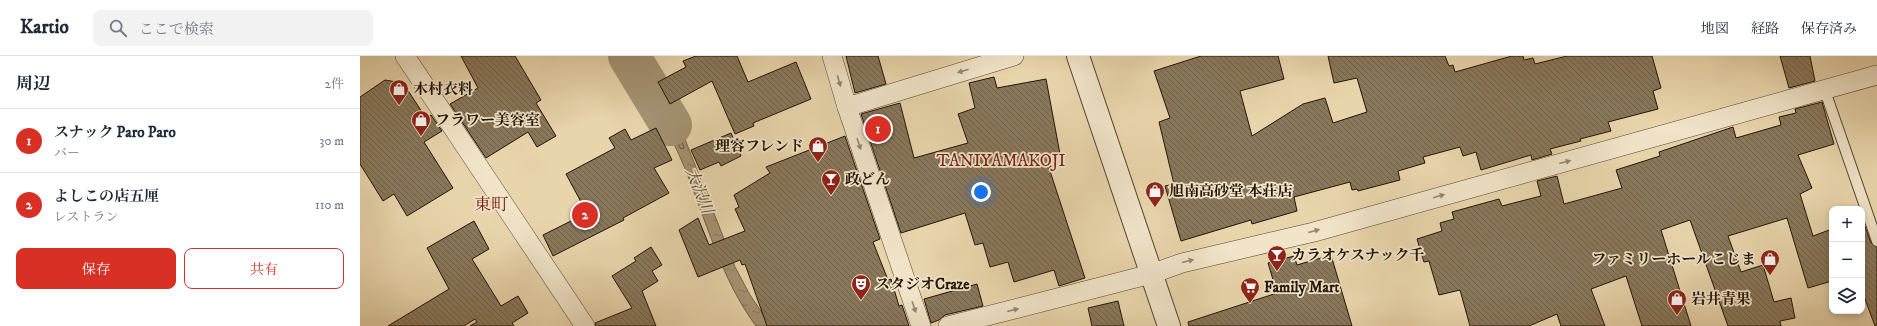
<!DOCTYPE html>
<html lang="ja">
<head>
<meta charset="utf-8">
<style>
  :root { --surface:#fff; --page:#f2f2f3; --text:#1f2937; --muted:#747a83; --line:#e0e1e3; --accent:#d93025 }
  body { margin:0; font-family:"IM FELL DW Pica","Noto Serif JP",serif; background:var(--page); color:var(--text) }
  .controls { position:absolute; right:12px; bottom:12px; display:grid; overflow:hidden; border-radius:8px; box-shadow:0 2px 6px #0003 }
  .controls button { width:36px; height:36px; display:grid; place-items:center; padding:0; border:0; border-bottom:1px solid var(--line); background:var(--surface); color:var(--text); font:20px sans-serif }
  .you { position:absolute; left:621px; top:136px; width:14px; height:14px; margin:-10px; border:3px solid #fff; border-radius:50%; background:#1a73e8; box-shadow:0 0 0 6px #1a73e833 }
  .badge { display:grid; place-items:center; width:26px; height:26px; border-radius:50%; background:var(--accent); color:#fff; font-size:13px; font-weight:700 }
  .pin { position:absolute; translate:-50% -50%; border:2px solid #fff; box-shadow:0 1px 4px #0006 }
  .list { margin:0; padding:0; list-style:none }
  h2 { display:flex; justify-content:space-between; align-items:center; height:52px; margin:0; padding:0 16px; font-size:17px }
  h2 small { font-size:13px; font-weight:400; color:var(--muted) }
  .list li { display:grid; grid-template-columns:26px 1fr auto; gap:12px; align-items:center; box-sizing:border-box; height:64px; padding:0 16px; border-top:1px solid var(--line) }
  .list b { display:block; font-size:15px; white-space:nowrap }
  .list p { margin:0; font-size:13px; white-space:nowrap; color:var(--muted) }
  .list em { font-size:13px; font-style:normal; color:var(--muted) }
  .actions { display:flex; gap:8px; padding:12px 16px }
  .actions a { flex:1; padding:9px 0; border:1px solid var(--accent); border-radius:8px; text-align:center; font-size:14px; color:var(--accent) }
  .actions .main { background:var(--accent); color:#fff }
  .icon { flex:none; width:22px; height:22px; fill:none; stroke:currentColor; stroke-width:2; stroke-linecap:round; stroke-linejoin:round }
  .map { position:relative; flex:none; width:1517px; height:270px; overflow:hidden }
  header { display:flex; align-items:center; gap:24px; box-sizing:border-box; height:56px; padding:0 20px; background:var(--surface); border-bottom:1px solid var(--line) }
  header strong { font-size:19px }
  nav { display:flex; gap:22px; margin-inline-start:auto; font-size:14px }
  .search { width:280px; height:36px; background:var(--page); display:flex; align-items:center; gap:10px; box-sizing:border-box; padding:0 14px; border-radius:8px; color:var(--muted); font-size:15px }
  main { display:flex }
  aside { flex:1; background:var(--surface) }
  .map>svg:first-child { display:block }
  .water { fill:url(#water-ripples); stroke:#716048 }
  .lines { fill:none; stroke-linecap:round; stroke-linejoin:round }
  .shore { stroke:#64543d; stroke-width:1 }
  .river { stroke:#a59374; stroke-width:42 }
  .building { fill:url(#building-back-hatch); stroke:#221406 }
  .service-casing { stroke:#544430; stroke-width:12 }
  .minor-casing { stroke:#544430; stroke-width:20 }
  .tertiary-casing { stroke:#544430; stroke-width:24 }
  .service { stroke:#f1e4c9; stroke-width:10 }
  .minor { stroke:#f1e4c9; stroke-width:19 }
  .tertiary { stroke:#f1e4c9; stroke-width:22 }
  .oneway { fill:#948671 }
  .labels { text-anchor:middle; stroke-width:3.5; stroke-linejoin:round; paint-order:stroke }
  .poi-label { font-size:15px; font-weight:bold; fill:#221406; stroke:#f1e4c9; text-anchor:start }
  .water-label { font-size:16px; font-style:italic; fill:#564732; stroke:#f1e4c9 }
  .quarter-label { font-size:17px; fill:#7a1f14; stroke:#f1e4c9 }
</style>
</head>
<body>
<header>
<strong>Kartio</strong>
<div class="search"><svg class="icon" aria-label="search" viewBox="0 0 24 24"><circle cx="10" cy="10" r="6"/><path d="M15 15l6 6"/></svg>ここで検索</div>
<nav><a>地図</a><a>経路</a><a>保存済み</a></nav>
</header>
<main>
<aside>
<h2>周辺<small>2件</small></h2>
<ul class="list">
<li><span class="badge">1</span><div><b>スナック Paro Paro</b><p>バー</p></div><em>30 m</em></li>
<li><span class="badge">2</span><div><b>よしこの店五厘</b><p>レストラン</p></div><em>110 m</em></li>
</ul>
<div class="actions"><a class="main">保存</a><a>共有</a></div>
</aside>
<div class="map">
<svg width="1517" height="270" viewBox="0 0 1517 270">
  <defs>
    <pattern id="water-ripples" width="26" height="14" patternUnits="userSpaceOnUse"><rect width="26" height="14" fill="#a59374"/><path d="M2 4q2-2 4 0t4 0M15 11q2-2 4 0t4 0" fill="none" stroke="#86775d"/></pattern>
    <pattern id="building-back-hatch" width="6" height="6" patternUnits="userSpaceOnUse"><rect width="6" height="6" fill="#89785c"/><path d="M-1 5l2 2M0 0l6 6M5-1l2 2" fill="none" stroke="#70614a"/></pattern>
  </defs>
  <rect width="100%" height="100%" fill="#e9d5ac"/>
  <filter id="stains"><feTurbulence type="fractalNoise" baseFrequency=".005" numOctaves="4"/><feColorMatrix values="0 0 0 0 .2 0 0 0 0 .09 0 0 0 0 .02 0 0 0 .5 -.17"/></filter>
  <radialGradient id="worn" r=".72"><stop offset=".6" stop-color="#630" stop-opacity="0"/><stop offset="1" stop-color="#630" stop-opacity=".3"/></radialGradient>
  <path class="water" d="M287,15L321,73L375,211L390,239L411,270H396C361,223 346,164 324,110C311,79 294,51 276,22Z"/>
  <g class="lines">
    <g class="shore">
      <path d="M284,22L287,23L307,57L306,60L303,59L283,25Z"/>
      <path d="M310,67H313L324,91L323,93L320,92L309,69Z"/>
      <path d="M337,127L339,128L348,152L347,154L344,153L335,130Z"/>
    </g>
    <path class="river" d="M269,0L311,69"/>
  </g>
  <g class="building">
    <path d="M101,0H155L181,44L176,47L196,80L177,91L168,76L126,102L90,48L118,32Z"/>
    <path d="M336,0H377L388,26L436,6L451,43L393,67L394,70L375,78L352,25L310,48L298,26L326,11L323,5Z"/>
    <path d="M486,0H518L526,28L495,37Z"/>
    <path d="M841,0H918L924,23L880,35L892,80L943,48L965,42L973,67L1007,56L997,22L974,27L968,0H1085L1089,10L1093,9L1095,16L1152,0H1163L1164,4L1173,2L1175,8L1207,0H1292L1301,32L1293,35L1298,53L1248,66L1251,75L1220,83L1221,85L1190,93L1192,98L1172,104L1171,99L1121,114L1116,96L1103,100L1100,91L1063,101L1065,107L1038,115L1040,124L998,135L997,133L992,134L990,126L934,141L937,155L892,168L891,164L821,185L805,130L814,128L799,66L810,62L794,15Z"/>
    <path d="M1420,0H1450L1455,25L1429,32Z"/>
    <path d="M634,21L637,32L686,23L700,98L688,100L691,111L689,112L725,222L699,230L694,214L654,226L648,206L630,211L623,187L615,189L605,157L541,177L501,58L540,47L554,102L608,87L598,58L615,52L609,27Z"/>
    <path d="M25,24L43,27L66,62L71,59L82,75L64,86L93,132L47,160L34,138L23,145L0,108V41Z"/>
    <path d="M1462,46L1474,88L1438,99L1452,132L1440,138L1453,180L1472,173V225L1448,232L1427,162L1368,180L1381,216L1403,209L1414,246L1431,242L1435,262L1420,265L1421,270H1368L1330,164L1301,174L1331,270H1282L1266,220L1231,233L1245,270H1201L1197,258L1169,270H1110L1100,234L1079,239L1069,205L1064,206L1057,183L1082,175L1080,167L1094,163L1092,156L1139,143L1142,150L1181,140L1177,125L1197,120L1204,148L1262,132L1256,114L1300,100L1299,96L1373,71L1376,82L1421,69L1419,61L1436,57L1435,53Z"/>
    <path d="M296,72L312,104L294,112L309,137L263,162L264,164L193,200L183,179L227,157L206,118L255,92L249,82L265,73L271,84Z"/>
    <path d="M371,77L381,100L361,110L359,106L340,114L331,94Z"/>
    <path d="M485,80L520,183L513,186L528,224L531,223L539,250L542,249L549,270H407L385,208L382,209L380,204L338,221L319,174L338,162L349,189L385,175L375,153L379,151L374,139L410,117L406,111Z"/>
    <path d="M1502,162L1511,187L1517,191V269L1515,270L1502,235Z"/>
    <path d="M114,165L129,193L112,203L141,250L158,240L168,257L152,267L154,270H110L117,266L115,263L104,270H28L89,233L67,192Z"/>
    <path d="M291,191L302,209L292,215L298,225L282,235L296,270H236L235,267L272,252L252,220L276,205L274,202Z"/>
    <path d="M971,199L992,270H829L828,266L917,237L908,207L934,200L937,209Z"/>
    <path d="M617,228L623,250L585,259L579,264L571,267L564,243Z"/>
    <path d="M758,245L764,270H732L728,252Z"/>
  </g>
  <g class="lines">
    <g class="service-casing">
      <path id="service" d="M1465,35L1517,185"/>
    </g>
    <g class="minor-casing">
      <g id="minor">
        <path d="M45,0L225,270"/>
        <path d="M472,0L487,51L561,270"/>
        <path d="M487,51L654,0"/>
        <path d="M588,270L791,218L822,207L954,176L1517,19"/>
      </g>
    </g>
    <g class="tertiary-casing">
      <path id="tertiary" d="M718,0L809,270"/>
    </g>
    <use href="#service" class="service"/>
    <use href="#minor" class="minor"/>
    <use href="#tertiary" class="tertiary"/>
  </g>
  <defs><path id="oneway-solid" d="M-6-.8H1V-3.2L6.5 0L1 3.2V.8H-6Z"/></defs>
  <g class="oneway">
    <use href="#oneway-solid" transform="translate(603 15) rotate(164)"/>
    <use href="#oneway-solid" transform="translate(479 25) rotate(74)"/>
    <use href="#oneway-solid" transform="translate(499 88) rotate(71)"/>
    <use href="#oneway-solid" transform="translate(1205 106) rotate(-15)"/>
    <use href="#oneway-solid" transform="translate(1079 140) rotate(-16)"/>
    <use href="#oneway-solid" transform="translate(954 175) rotate(-15)"/>
    <use href="#oneway-solid" transform="translate(828 205) rotate(-14)"/>
    <use href="#oneway-solid" transform="translate(554 251) rotate(71)"/>
    <use href="#oneway-solid" transform="translate(653 254) rotate(-14)"/>
  </g>
  <defs>
    <g id="shop-pin" transform="scale(1)"><path d="M0 17L-7.5 6A9.5 9.5 0 1 1 7.5 6Z" fill="#8f2418" stroke="#f1e4c9"/><path d="M-5-2.5h2.3a2.7 3.5 0 0 1 5.4 0H5L5.5 6h-11ZM-1.5-2.5h3a1.5 2.3 0 0 0-3 0Z" fill="#fff"/></g>
    <g id="bar-pin" transform="scale(1)"><path d="M0 17L-7.5 6A9.5 9.5 0 1 1 7.5 6Z" fill="#8f2418" stroke="#f1e4c9"/><path d="M-6-5H6L.8 .8V4.5H3.5V6h-7V4.5H-.8V.8Z" fill="#fff"/></g>
    <g id="theatre-pin" transform="scale(1)"><path d="M0 17L-7.5 6A9.5 9.5 0 1 1 7.5 6Z" fill="#8f2418" stroke="#f1e4c9"/><path d="M-5-5.5Q0-4 5-5.5V0Q5 5 0 6Q-5 5-5 0ZM-3.3-2.5H-1v1.5H-3.3ZM1-2.5H3.3v1.5H1ZM-2.8 1Q0 5.5 2.8 1Z" fill="#fff"/></g>
    <g id="supermarket-pin" transform="scale(1)"><path d="M0 17L-7.5 6A9.5 9.5 0 1 1 7.5 6Z" fill="#8f2418" stroke="#f1e4c9"/><path d="M-6-5.5h2.5l.6 2H6L4.5 2H-2.5L-4.4-4H-6ZM-1.5 3.2a1.3 1.3 0 1 0 .1 0ZM3 3.2a1.3 1.3 0 1 0 .1 0Z" fill="#fff"/></g>
  </defs>
  <g fill-rule="evenodd">
    <use href="#shop-pin" x="39" y="33"/>
    <use href="#shop-pin" x="61" y="64"/>
    <use href="#shop-pin" x="458" y="90"/>
    <use href="#bar-pin" x="471" y="123"/>
    <use href="#shop-pin" x="795" y="135"/>
    <use href="#bar-pin" x="917" y="199"/>
    <use href="#shop-pin" x="1410" y="203"/>
    <use href="#theatre-pin" x="501" y="228"/>
    <use href="#supermarket-pin" x="890" y="231"/>
    <use href="#shop-pin" x="1317" y="243"/>
  </g>
  <g class="labels">
    <g class="poi-label">
      <text x="53" y="38">木村衣料</text>
      <text x="75" y="69">フラワー美容室</text>
      <text x="444" y="95" text-anchor="end">理容フレンド</text>
      <text x="485" y="128">政どん</text>
      <text x="809" y="140">旭南高砂堂 本荘店</text>
      <text x="931" y="204">カラオケスナック千</text>
      <text x="1396" y="208" text-anchor="end">ファミリーホールこじま</text>
      <text x="515" y="233">スタジオCraze</text>
      <text x="904" y="236">Family Mart</text>
      <text x="1331" y="248">岩井青果</text>
    </g>
    <g class="water-label">
      <text transform="translate(340 134) rotate(68)" y="6">大沢川</text>
    </g>
    <g class="quarter-label">
      <text x="641" y="110">TANIYAMAKOJI</text>
      <text x="131" y="154">東町</text>
    </g>
  </g>
  <rect width="100%" height="100%" filter="url(#stains)"/>
  <rect width="100%" height="100%" fill="url(#worn)"/>
</svg>
<div class="controls">
<button>+</button>
<button>−</button>
<button><svg class="icon" aria-label="layers" viewBox="0 0 24 24"><path d="M12 4l9 5-9 5-9-5zM3 14l9 5 9-5"/></svg></button>
</div>
<div class="you"></div>
<div class="pin badge" style="left:518px;top:73px">1</div>
<div class="pin badge" style="left:225px;top:159px">2</div>
</div>
</main>
</body>
</html>
